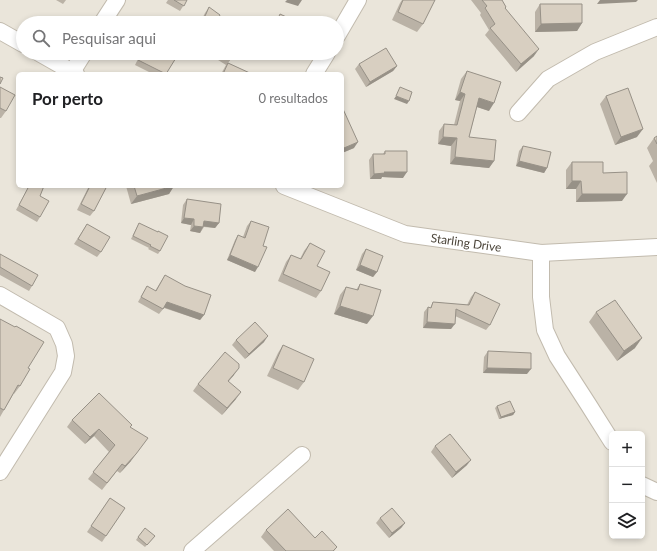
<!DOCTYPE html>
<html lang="pt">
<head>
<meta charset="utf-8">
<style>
  :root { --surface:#fff; --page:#f6f6f6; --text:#202124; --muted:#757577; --line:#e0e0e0 }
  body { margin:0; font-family:Lato,sans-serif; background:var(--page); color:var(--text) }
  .controls { position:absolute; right:12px; bottom:12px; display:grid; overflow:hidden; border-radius:6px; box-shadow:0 2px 6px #0003 }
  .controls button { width:36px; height:36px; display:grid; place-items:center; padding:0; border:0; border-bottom:1px solid var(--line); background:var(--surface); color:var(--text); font:20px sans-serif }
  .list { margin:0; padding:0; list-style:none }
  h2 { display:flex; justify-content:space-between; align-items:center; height:52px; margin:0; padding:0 16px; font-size:17px }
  h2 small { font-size:13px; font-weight:400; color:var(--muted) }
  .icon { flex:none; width:22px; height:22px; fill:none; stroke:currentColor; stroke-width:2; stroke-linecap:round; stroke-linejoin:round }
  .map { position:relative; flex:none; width:657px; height:551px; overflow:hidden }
  .search { position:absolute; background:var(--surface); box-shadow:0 2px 6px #0003; left:16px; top:16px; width:328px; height:44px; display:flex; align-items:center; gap:10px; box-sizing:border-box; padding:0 14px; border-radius:22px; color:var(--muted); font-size:15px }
  .panel { position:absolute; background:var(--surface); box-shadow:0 2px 6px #0003; left:16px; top:72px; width:328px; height:116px; border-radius:6px }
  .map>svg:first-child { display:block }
  .residential { fill:#eae5da; fill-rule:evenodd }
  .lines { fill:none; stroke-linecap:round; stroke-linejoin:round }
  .minor-casing { stroke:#c2bbae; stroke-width:18 }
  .minor { stroke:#fff; stroke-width:16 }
  .wall { fill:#bab2a6 }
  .shaded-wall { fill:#979187 }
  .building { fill:#d8cfc1; stroke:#979187 }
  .labels { text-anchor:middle; stroke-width:3; stroke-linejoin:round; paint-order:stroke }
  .street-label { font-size:12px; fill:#4b4439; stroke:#fff }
</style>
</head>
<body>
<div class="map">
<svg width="657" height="551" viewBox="0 0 657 551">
  <rect width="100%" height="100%" fill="#f6f3ec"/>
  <path class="residential" d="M0,0H657V551H0ZM23,23H337V53H23ZM18,74H342V186H18ZM612,434H642V536H612Z"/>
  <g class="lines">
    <g class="minor-casing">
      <g id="minor">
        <path d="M102,23L117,0"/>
        <path d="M0,31L23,44"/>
        <path d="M337,36L358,0"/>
        <path d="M39,53L76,74"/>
        <path d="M72,72L84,53"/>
        <path d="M314,74L327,53"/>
        <path d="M518,113L548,79L595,52L657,27"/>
        <path d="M284,186L405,234L541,253L657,247"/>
        <path d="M541,253V297L545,330L557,356L588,404L612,442"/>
        <path d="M0,295L57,328L64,344L66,356L63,372L0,472"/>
        <path d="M642,485L657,492"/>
        <path d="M192,551L302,455"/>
      </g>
    </g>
    <use href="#minor" class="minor"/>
  </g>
  <g class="wall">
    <path d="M56,0H66L63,4Z"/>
    <path d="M168,0H187L180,11L166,3Z"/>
    <path d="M402,0H435L423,24L417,32L392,20L400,3Z"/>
    <path d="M471,0H502L506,7L505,8L534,56L516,72L485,35L489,30L480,15L481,13Z"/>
    <path d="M540,4L582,23L577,31L535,32V12Z"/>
    <path d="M209,7L216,23H200L205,13Z"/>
    <path d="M135,53H179L166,74H153L135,65L138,59L133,56Z"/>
    <path d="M207,53H235L228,63L252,74H221L226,65Z"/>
    <path d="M274,53H284L282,57Z"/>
    <path d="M359,64L397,66L393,71L366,87L355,69Z"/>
    <path d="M467,71L489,111L477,107L469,137L494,161L489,168L450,164L451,146L438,144L439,131L444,124L454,125L460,101L455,100L461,79Z"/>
    <path d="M0,87L6,111L1,118H0Z"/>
    <path d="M606,96L637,137L615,145L600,104Z"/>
    <path d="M342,109L354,148L342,153Z"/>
    <path d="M657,136V183L649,166L653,161L647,148L654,138Z"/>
    <path d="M523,146L547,168L544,173L516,166L519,151Z"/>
    <path d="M385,151L403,178L382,177L381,179H370L369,160L373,154H383Z"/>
    <path d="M572,162L603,173L622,201L576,202V189H566V170Z"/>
    <path d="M29,186H44L40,196V217L37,222L16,210Z"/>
    <path d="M89,186H107L94,211L90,216L77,210Z"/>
    <path d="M126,186H174L169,194L131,204Z"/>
    <path d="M187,199L219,223L215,228L204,227L200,233L190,231L191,225L181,223L183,205Z"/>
    <path d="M251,221L255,272L227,260L235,240L238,235L243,237L247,226Z"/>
    <path d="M139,223L160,251L158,254L148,249L149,248L131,239Z"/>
    <path d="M87,224L101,252L97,257L74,244Z"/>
    <path d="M310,243L317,266L321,291L316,298L278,281L286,262L291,255L300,259L304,251Z"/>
    <path d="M366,249L377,272L373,277L356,270L362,254Z"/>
    <path d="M0,254L32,286L29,291L0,275Z"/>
    <path d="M165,275L204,315L200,320L164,308L159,314L138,302L147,286L155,291Z"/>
    <path d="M360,284L367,324L334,314L340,295L346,287L356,290Z"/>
    <path d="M475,292L490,325L486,330L455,316L451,329L423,328L424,312L428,307L430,308L433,302L467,305L471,297Z"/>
    <path d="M596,312L635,348L617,361L589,322Z"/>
    <path d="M0,319L28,368L20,386L14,394V393L4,410L0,417Z"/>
    <path d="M236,340L264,342L245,359L232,345Z"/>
    <path d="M283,345L304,382L298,390L267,376L278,353Z"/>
    <path d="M488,351L527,374L483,373L484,357Z"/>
    <path d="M234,375L228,381L236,399L222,415L193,391L198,384Z"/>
    <path d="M497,406L515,412L513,415L499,419L495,408Z"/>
    <path d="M72,420L130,427L131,461L120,473L117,471L102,490L88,479L109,452L94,436L85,444L67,427Z"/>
    <path d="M435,446L467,465L452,478L431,452Z"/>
    <path d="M110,498L125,508L102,542L87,532Z"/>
    <path d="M380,518L405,523L401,528L389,538L376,523Z"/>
    <path d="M266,530L315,538L337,547L334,551H274L261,537Z"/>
    <path d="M155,536L145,547L136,540L138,537Z"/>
  </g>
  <g class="shaded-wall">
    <path d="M287,0H302L298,6L285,2Z"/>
    <path d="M600,0H638L636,2L597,4Z"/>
    <path d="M582,23L577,31L535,32L541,24Z"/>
    <path d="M539,49L534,56L516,72L521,64Z"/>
    <path d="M397,66L393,71L366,87L370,82Z"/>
    <path d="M460,92L465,94L460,101L455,100Z"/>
    <path d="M396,96L409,101L407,104L394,99Z"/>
    <path d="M479,98L494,103L489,111L474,106Z"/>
    <path d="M643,129L637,137L615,145L621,137Z"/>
    <path d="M443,137L457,138L451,146L438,144Z"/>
    <path d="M358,142L354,148L342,153V151L344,148Z"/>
    <path d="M455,157L494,161L489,168L450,164Z"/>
    <path d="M519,161L547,168L544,173L516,166Z"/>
    <path d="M384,172H407L403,178L382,177L381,179H370L374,174Z"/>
    <path d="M572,181H581L576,189H566Z"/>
    <path d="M174,186L169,194L131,204L137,196Z"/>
    <path d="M582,194H627L622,201L576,202Z"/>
    <path d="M184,218L194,219L191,225L181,223Z"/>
    <path d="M204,221L219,223L215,228L201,226Z"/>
    <path d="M194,226L203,227L200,233L190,231Z"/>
    <path d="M230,255L258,267L255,272L227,260Z"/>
    <path d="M360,265L377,272L373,277L356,270Z"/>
    <path d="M167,302L204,315L200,320L163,307Z"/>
    <path d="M340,306L373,316L367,324L334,314Z"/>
    <path d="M427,322L455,324L451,329L423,328Z"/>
    <path d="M268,336L264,342L245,359L249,354Z"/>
    <path d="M642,338L635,348L617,361L624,351Z"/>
    <path d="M239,368L234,375L223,388L228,381Z"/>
    <path d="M487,368L531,369L527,374L483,373Z"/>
    <path d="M241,392L236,399L222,415L227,408Z"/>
    <path d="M515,412L513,415L499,419L501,417Z"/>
    <path d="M99,429L94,436L85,444L90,437Z"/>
    <path d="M136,454L131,461L120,473L125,466Z"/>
    <path d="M471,460L467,465L452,478L456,472Z"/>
    <path d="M405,523L401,528L389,538L392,533Z"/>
  </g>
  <g class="building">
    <path d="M174,0H187L184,6Z"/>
    <path d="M403,0H435L423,24L398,12Z"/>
    <path d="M482,0H502L506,7L505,8L539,49L521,64L490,28L495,24L485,8L487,6Z"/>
    <path d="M540,4H582V23L541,24Z"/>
    <path d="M209,7L220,15L216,23H201L206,14Z"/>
    <path d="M280,14L299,23H276Z"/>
    <path d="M170,18L180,23H167Z"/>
    <path d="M386,48L397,66L370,82L359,64Z"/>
    <path d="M141,53H179L166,74L138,60L142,54Z"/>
    <path d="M219,53H235L230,60Z"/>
    <path d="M228,63L252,74H223Z"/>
    <path d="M467,71L501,82L494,103L479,98L469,137L496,140L494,161L455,157L457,138L443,137L444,124L457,125L465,94L460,92Z"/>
    <path d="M0,77L3,78L0,84Z"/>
    <path d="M0,87L15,95L6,111L0,108Z"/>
    <path d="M400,87L412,92L409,101L396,96Z"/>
    <path d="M628,88L643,129L621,137L606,96Z"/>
    <path d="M342,109H343L358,142L344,148L342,143Z"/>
    <path d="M657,136V144L654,138Z"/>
    <path d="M523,146L551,152L547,168L519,161Z"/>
    <path d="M385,151H407V172H384L385,173L374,174L373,154H385Z"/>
    <path d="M572,162H603V173L627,172V194H582L581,181H572Z"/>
    <path d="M29,186L32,187V186H44L40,196L49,201L40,217L19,205Z"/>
    <path d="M90,186H107L94,211L81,204Z"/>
    <path d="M134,186H174L137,196Z"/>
    <path d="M187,199L221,204L219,223L204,221L203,227L194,226V219L184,218Z"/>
    <path d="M251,221L269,227L263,246L267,247L258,267L230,255L238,235L245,238Z"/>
    <path d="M139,223L158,232V231L168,236L160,251L150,246L151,245L133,236Z"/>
    <path d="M87,224L110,237L101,252L78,239Z"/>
    <path d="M310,243L325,251L317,266L330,272L321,291L283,274L291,255L301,259Z"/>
    <path d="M366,249L383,256L377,272L360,265Z"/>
    <path d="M0,254L38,275L32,286L0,267Z"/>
    <path d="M165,275L185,286L211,295L204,315L167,302L163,309L141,297L147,286L156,291Z"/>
    <path d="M360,284L381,290L373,316L340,306L346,287L358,290Z"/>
    <path d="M475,292L500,304L490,325L456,309L455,324L427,322L428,307L431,308L433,302L469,305Z"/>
    <path d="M615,300L642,338L624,351L596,312Z"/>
    <path d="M0,319L15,327L16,326L44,342L28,368L30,369L20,386L18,385L4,410L0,408Z"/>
    <path d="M255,322L268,336L249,354L236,340Z"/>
    <path d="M283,345L314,359L304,382L273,368Z"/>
    <path d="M488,351L531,353V369L487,368Z"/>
    <path d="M225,352L239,364V368L228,381L241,392L227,408L198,384Z"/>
    <path d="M99,393L132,425L130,427L148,438L136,454L125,466L122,464L107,483L93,472L115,445L99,429L90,437L72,420Z"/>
    <path d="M510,401L515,412L501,417L497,406Z"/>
    <path d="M450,434L471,460L456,472L435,446Z"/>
    <path d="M110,498L125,508L106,536L91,526Z"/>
    <path d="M392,508L405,523L392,533L380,518Z"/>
    <path d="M288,509L315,538L322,531L337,547L333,551H286L266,530Z"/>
    <path d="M145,528L155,536L147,545L138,537Z"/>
  </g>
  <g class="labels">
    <g class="street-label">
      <text transform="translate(466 243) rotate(8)" y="4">Starling Drive</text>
    </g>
  </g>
</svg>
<div class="controls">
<button>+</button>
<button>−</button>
<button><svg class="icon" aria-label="layers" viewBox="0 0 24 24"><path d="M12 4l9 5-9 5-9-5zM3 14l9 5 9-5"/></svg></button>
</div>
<div class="search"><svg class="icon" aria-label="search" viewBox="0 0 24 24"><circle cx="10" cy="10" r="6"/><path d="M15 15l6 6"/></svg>Pesquisar aqui</div>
<section class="panel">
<h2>Por perto<small>0 resultados</small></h2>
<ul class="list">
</ul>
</section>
</div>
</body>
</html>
